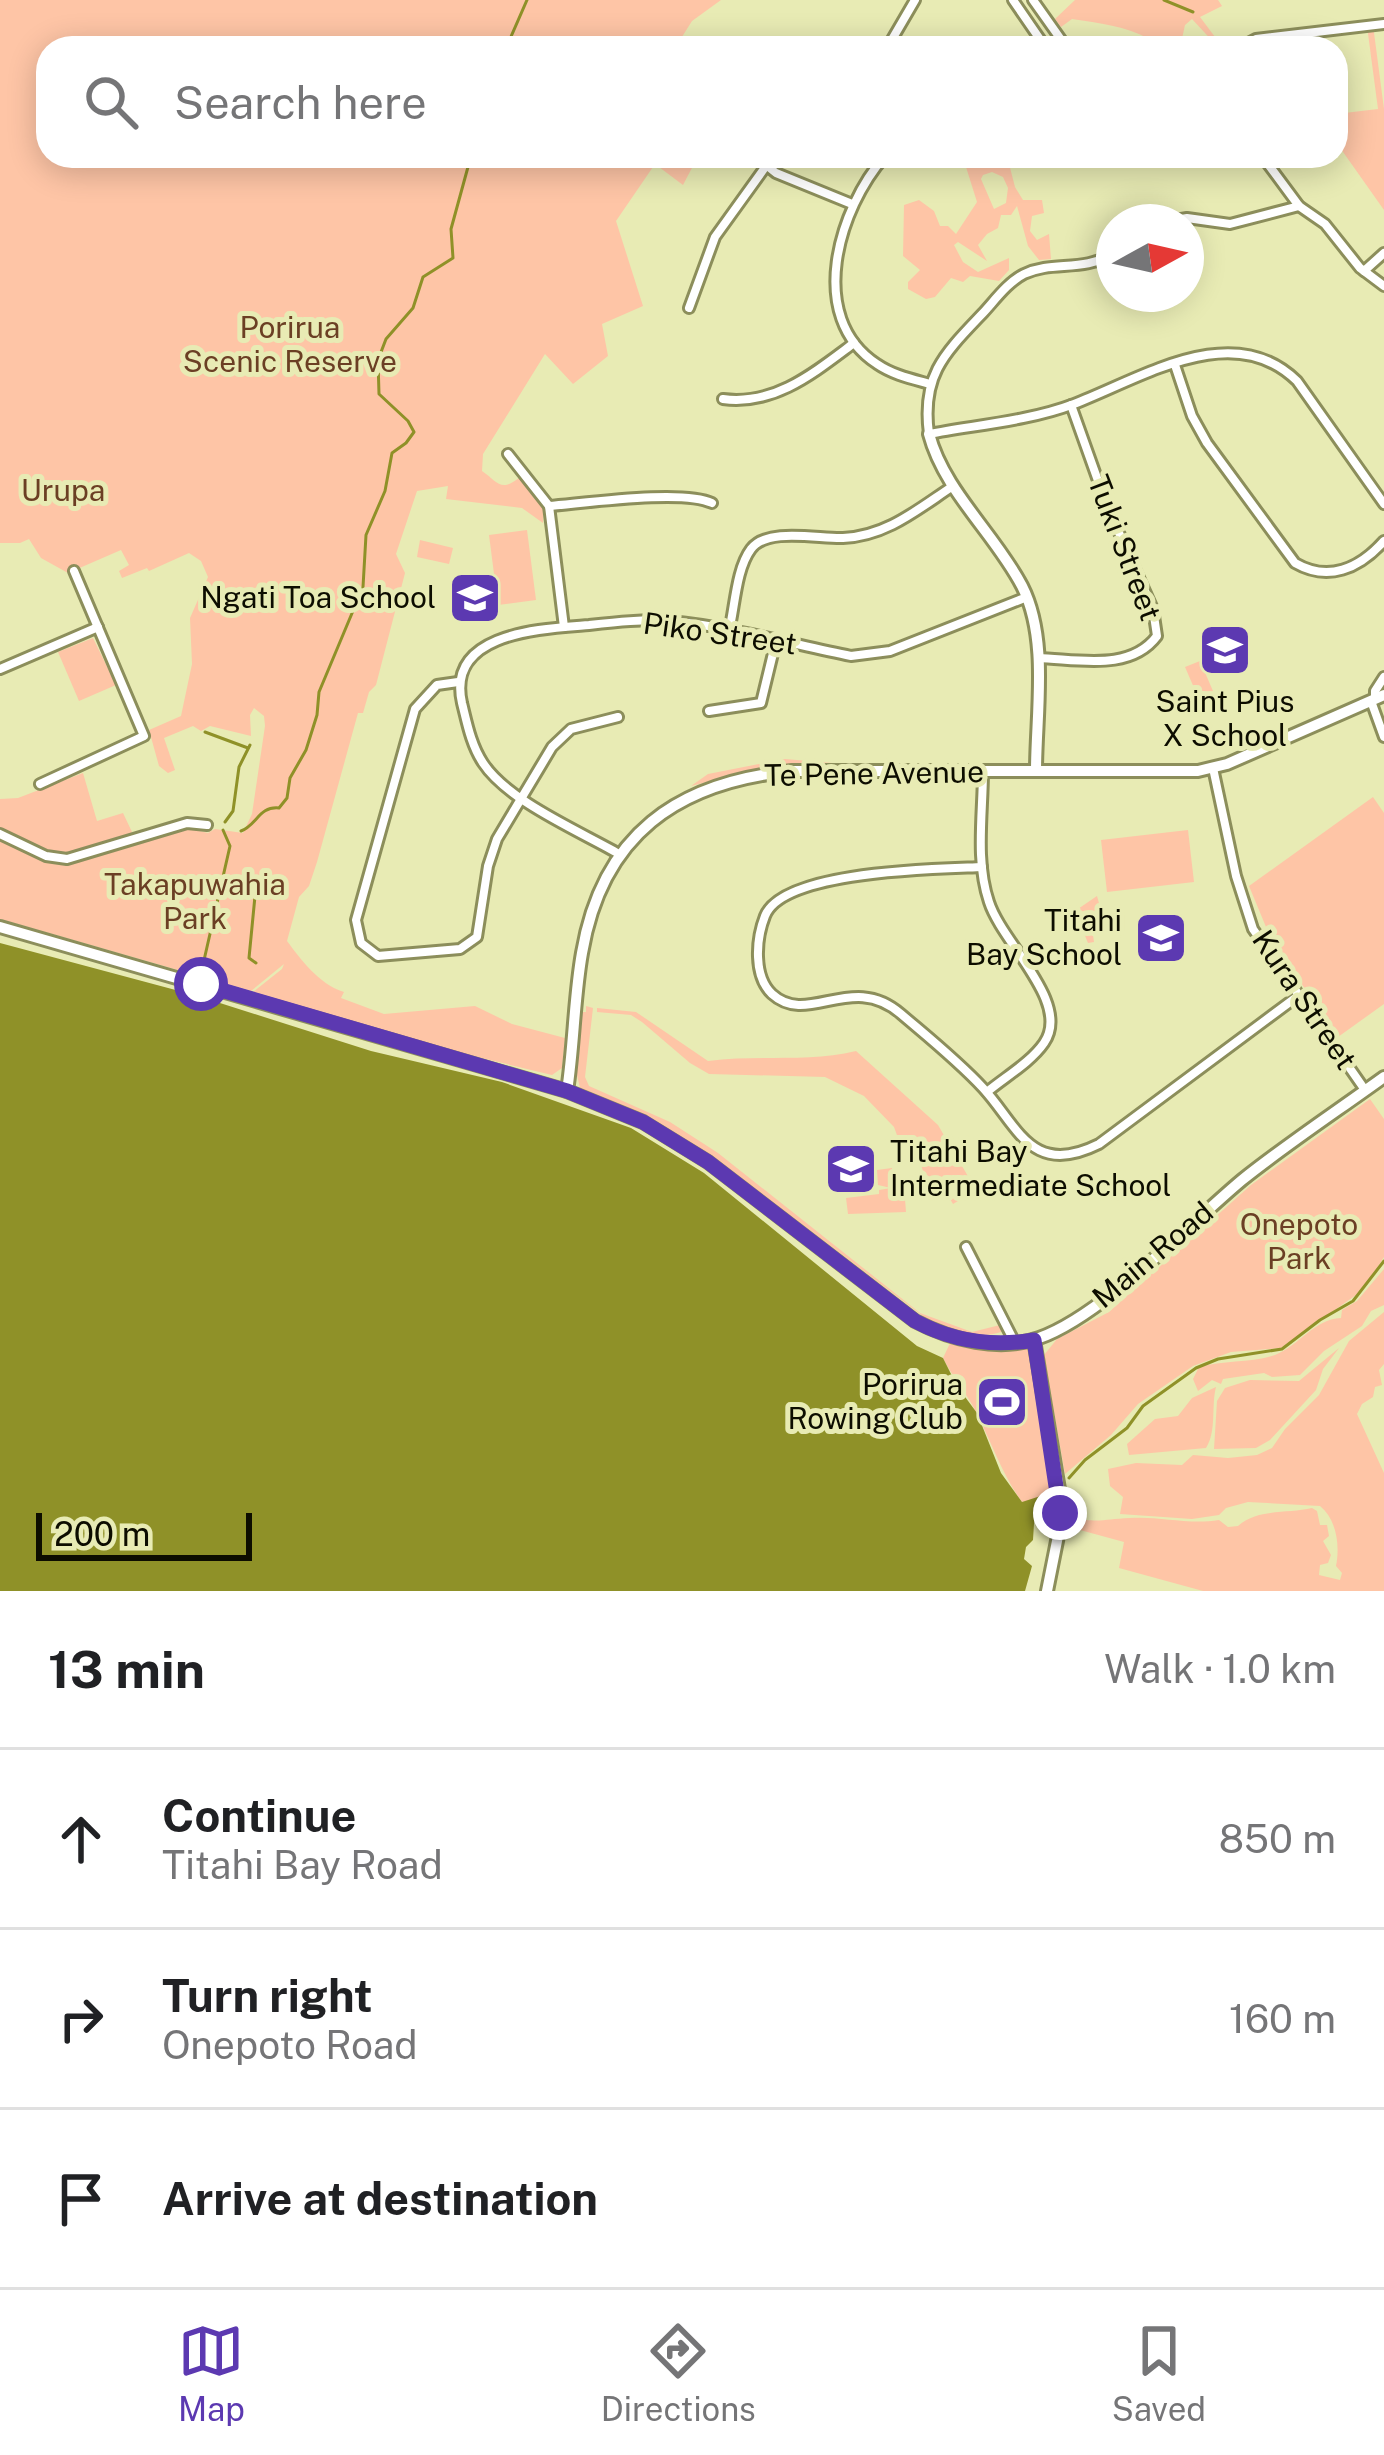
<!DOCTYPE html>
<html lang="en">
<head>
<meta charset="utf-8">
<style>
  :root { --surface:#fff; --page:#f2f2f2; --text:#202124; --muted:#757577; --line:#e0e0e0; --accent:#5c39b1 }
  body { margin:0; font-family:"Public Sans",sans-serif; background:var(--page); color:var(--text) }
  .compass { position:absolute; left:1096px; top:204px; width:108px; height:108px; border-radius:50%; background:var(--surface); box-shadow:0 6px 30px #0003; rotate:82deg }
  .scale { position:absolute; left:36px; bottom:30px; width:216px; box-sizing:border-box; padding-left:12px; border:6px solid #0d0d00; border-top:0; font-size:33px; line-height:42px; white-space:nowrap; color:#0d0d00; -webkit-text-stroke:9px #e8ebb4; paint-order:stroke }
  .stop { position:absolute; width:36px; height:36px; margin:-27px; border:9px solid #5c39b1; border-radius:50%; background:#fff }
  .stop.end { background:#5c39b1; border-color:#fff; box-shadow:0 3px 12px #0008 }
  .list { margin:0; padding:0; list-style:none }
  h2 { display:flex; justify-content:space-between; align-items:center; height:156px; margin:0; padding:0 48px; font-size:51px }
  h2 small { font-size:39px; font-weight:400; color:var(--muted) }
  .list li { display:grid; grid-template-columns:78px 1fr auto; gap:36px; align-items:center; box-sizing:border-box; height:180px; padding:0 48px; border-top:3px solid var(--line) }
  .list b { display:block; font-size:45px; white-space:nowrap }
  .list p { margin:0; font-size:39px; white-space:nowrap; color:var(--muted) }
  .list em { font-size:39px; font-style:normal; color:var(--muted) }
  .icon { flex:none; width:66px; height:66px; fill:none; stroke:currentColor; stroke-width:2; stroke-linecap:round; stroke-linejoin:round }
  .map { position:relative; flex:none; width:1384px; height:1591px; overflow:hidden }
  .search { position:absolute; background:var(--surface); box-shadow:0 6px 30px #0003; left:36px; right:36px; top:36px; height:132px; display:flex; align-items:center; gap:30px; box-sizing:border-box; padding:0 42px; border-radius:36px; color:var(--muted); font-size:45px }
  .sheet { height:696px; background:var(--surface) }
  nav { display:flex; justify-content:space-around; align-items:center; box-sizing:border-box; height:168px; border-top:3px solid var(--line); background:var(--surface); font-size:33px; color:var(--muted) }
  nav a { display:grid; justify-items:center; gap:6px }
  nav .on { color:var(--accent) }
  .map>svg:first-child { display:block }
  .green { fill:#fec5a6; fill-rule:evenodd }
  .water { fill:#8f9128 }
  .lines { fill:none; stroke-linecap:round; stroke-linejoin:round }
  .stream { stroke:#8f9128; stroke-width:3 }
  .street-casing { stroke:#8c8e5b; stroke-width:14 }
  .secondary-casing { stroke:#8c8e5b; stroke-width:16 }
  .street { stroke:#fff; stroke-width:8 }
  .secondary { stroke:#fff; stroke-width:10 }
  .route { stroke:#5c39b1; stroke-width:15 }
  .labels { text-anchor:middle; stroke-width:10; stroke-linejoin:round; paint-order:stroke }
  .park-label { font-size:30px; fill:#6b3f24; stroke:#e8ebb4 }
  .street-label { font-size:30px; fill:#0d0d00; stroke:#e8ebb4 }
  .poi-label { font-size:30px; fill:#0d0d00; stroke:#e8ebb4; text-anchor:end }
</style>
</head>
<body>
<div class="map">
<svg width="1384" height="1591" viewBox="0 0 1384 1591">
  <rect width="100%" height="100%" fill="#e8ebb4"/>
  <g class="green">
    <path d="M0,0H721L692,21L675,48H48V156H689L694,164L683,185L655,164L616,221L643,306L602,324L608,356L573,384L545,354L483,454L482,471C497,481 501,494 521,476L544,507L543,523L522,508L446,499L448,486L417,491L396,554L405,573L376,685L369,692L363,713H358L317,862L309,886L299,897L287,941C299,957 318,984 344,992L341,998L384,1014L475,1006L512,1024L565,1038L562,1068L552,1075L465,1054L253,992L282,969L284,964L251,991L0,919V839L42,859L71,863L188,828L208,833L215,829L243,833L252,814L265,726L264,716L254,708L250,715L251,736L210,726L201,731L193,726L164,738L175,770L168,773L159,766L149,730L181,716L192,664L190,618L208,577L201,561L189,553L149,571L147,568L122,578L119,571L129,565L121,550L68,573L41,558L29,539L20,543H0Z"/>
    <path d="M1075,0H1218L1222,6L1200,17L1221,45L1218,47L1192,19L1185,25L1180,48H1150L1149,39C1126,26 1099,23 1072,19L1061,27L1055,19Z"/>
    <path d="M1373,25L1384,109V210L1336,142V114L1378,109L1367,26Z"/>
    <path d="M970,156H1007L1015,187L1023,200H1042L1044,213L1032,216L1030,231L1037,240L1049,234L1051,259L1039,260L1028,246L1017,206L1011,215H1001L998,228L987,234L978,245L987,261L958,242L954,245L963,262L978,272L1009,258V270L999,281L970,276L963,282L951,278L935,297L926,299L908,289V282L920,270L903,256L904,205L919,200L934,211L940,226H948L956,234L977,202L966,167ZM992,172L1003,177L1008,188L1006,203L994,209L981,179L983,175Z"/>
    <path d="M527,530L536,600L498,605L489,535Z"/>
    <path d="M420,540L453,548L449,564L417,557Z"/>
    <path d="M93,638L116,685L79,701L58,652Z"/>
    <path d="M1200,661L1213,691L1198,697L1185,667Z"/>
    <path d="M785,759L844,764H779L691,786L708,774Z"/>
    <path d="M83,773L97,821L123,813L132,832C121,843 109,844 95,848C44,863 44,842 0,831V799L18,798Z"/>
    <path d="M1373,797L1384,813V1004L1338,1037L1271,939L1249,886Z"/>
    <path d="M1188,830L1194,882L1107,892L1101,840Z"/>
    <path d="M1097,896L1102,914L1091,922L1094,942L1088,943L1075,911Z"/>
    <path d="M586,1006L593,1008L585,1077L589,1086L670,1122L718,1153L920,1313L972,1332L1000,1325L994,1312L1002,1324L1001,1332C978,1340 949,1330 928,1320L708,1153L646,1116L580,1088L576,1071L581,1012H586Z"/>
    <path d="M597,1008L636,1012L708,1061C758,1054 808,1063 856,1051L938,1125L976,1190L953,1204L940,1182L924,1174L916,1150L901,1146L894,1127L864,1096L825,1077L709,1074L690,1063L642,1022L631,1015L597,1012Z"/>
    <path d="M1370,1099L1384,1119V1257L1370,1280L1356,1295L1281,1348L1231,1352L1193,1366L1138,1404L1111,1435L1065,1474L1044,1355L1057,1339L1109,1312L1251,1185Z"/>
    <path d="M892,1168L894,1187L904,1186L906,1212L848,1214L846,1198L879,1194V1190L891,1188L878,1185L877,1170Z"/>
    <path d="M1384,1269V1305L1371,1311L1362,1326L1324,1351L1300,1375L1272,1377L1264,1373L1223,1379L1221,1384L1212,1380L1198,1391L1193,1379L1199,1367C1223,1360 1251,1363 1275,1355C1299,1346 1314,1319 1341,1318L1342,1310L1357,1301Z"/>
    <path d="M1384,1312V1364L1379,1370L1382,1385L1375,1387L1373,1397L1362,1404L1357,1414L1384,1473V1591H1203L1119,1568L1124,1542L1069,1527L1072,1518C1101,1523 1104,1519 1130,1518C1160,1516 1188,1525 1219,1520L1228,1527L1238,1526C1258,1508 1288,1514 1312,1508L1317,1511L1320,1525H1327L1329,1536L1323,1541L1331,1555L1328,1563L1320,1565L1319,1575L1340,1580L1342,1573L1336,1566C1340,1546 1337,1520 1320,1506L1248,1502L1226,1508L1219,1515L1192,1519L1120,1514L1123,1497L1110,1486L1108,1469L1136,1463L1182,1465L1193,1455L1228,1458L1257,1455L1272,1448L1285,1429L1319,1395L1349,1341Z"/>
    <path d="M953,1337L976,1342L1034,1340L1060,1495L1022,1502C1002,1474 993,1446 978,1416C969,1396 953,1378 943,1358Z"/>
    <path d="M1339,1348L1323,1369L1316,1390L1270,1440L1256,1448L1214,1449L1217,1401L1225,1388L1250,1380L1299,1381Z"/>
    <path d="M1216,1387C1211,1406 1217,1431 1206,1448L1129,1455L1127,1444L1155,1419L1178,1416L1192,1398Z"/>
  </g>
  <path class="water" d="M0,943L198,996L371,1051L502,1082L631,1128L704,1173L917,1346L943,1358L957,1386L977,1413L1001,1473L1022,1502L1053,1492L1054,1500L1035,1507L1033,1540L1026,1547L1024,1559L1032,1566L1025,1591H0Z"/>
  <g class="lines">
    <g class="stream">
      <path d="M1164,0L1193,12"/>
      <path d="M506,48L527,0"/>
      <path d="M205,732L248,748"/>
      <path d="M225,822L233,811L239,767L250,745"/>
      <path d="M241,831C257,825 259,806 279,808L287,798L290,778L306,750L317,715L319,692L363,587L366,535L385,491L392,453L406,443L414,432L408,421L379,394L378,360L386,339L413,308L423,277L453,258L451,229L471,156"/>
      <path d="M224,879L255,896L249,958L256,963"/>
      <path d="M202,969L230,846L223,830"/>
      <path d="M1069,1478L1085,1460L1127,1428L1143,1406L1196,1368L1218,1359L1282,1349L1320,1320L1353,1301L1384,1261"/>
    </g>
    <g class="street-casing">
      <g id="street">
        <path d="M1013,0L1046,48"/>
        <path d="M1033,0L1067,48"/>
        <path d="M887,48L915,0"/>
        <path d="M1239,48L1256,39L1384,24"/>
        <path d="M755,156L776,173L852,204"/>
        <path d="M885,156C839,208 805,317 877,364C893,375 912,379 930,384"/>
        <path d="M1262,156L1299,206L1325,224L1360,268L1384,286"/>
        <path d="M1164,222L1187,218L1230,224L1299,206"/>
        <path d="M1114,253C1082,273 1054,260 1024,274C1008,282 995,300 983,313C945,353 921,375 929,434C976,425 1029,421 1074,404C1142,378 1233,318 1297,381L1384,504"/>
        <path d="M1364,271L1384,253"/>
        <path d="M689,308L715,237L766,166"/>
        <path d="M1175,365L1192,416L1207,443L1295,563C1328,582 1359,569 1384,541"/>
        <path d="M723,399C775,406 815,372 854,343"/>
        <path d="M508,454L549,506L564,627"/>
        <path d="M549,506C586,503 683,489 712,503"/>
        <path d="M729,631C735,607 736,569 751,549C767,527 819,539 843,538C887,536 918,509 953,486"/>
        <path d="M1038,658C1078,659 1130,672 1157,636L1153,609L1107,506L1071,405"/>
        <path d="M0,669L98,627"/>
        <path d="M458,682L437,685L415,709L356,920L361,943L378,956L460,949L477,937L488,866L497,839L552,747L571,729L618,717"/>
        <path d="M1375,699V691L1384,677"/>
        <path d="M1371,701L1384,737"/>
        <path d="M709,711L761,703L776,641"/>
        <path d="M1213,768L1236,876L1253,929L1365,1090"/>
        <path d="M983,771C983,813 975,861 989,902C1002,943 1072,1003 1044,1043C1031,1062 1005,1077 987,1092"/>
        <path d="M40,784L144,736L74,571"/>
        <path d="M0,834L46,856L67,859L187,823L207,825"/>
        <path d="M619,854C579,831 508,801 483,763C471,745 467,723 462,703C446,632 541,629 589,625C616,622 644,619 671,621C731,627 792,644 851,656L890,651L1027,597"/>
        <path d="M982,867C939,869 783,870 765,916C756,939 753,976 772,994C808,1027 852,971 901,1014C928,1037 958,1061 983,1088C1018,1126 1031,1178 1099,1144L1298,996"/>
        <path d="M966,1247L1015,1343"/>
      </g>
    </g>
    <g class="secondary-casing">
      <g id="secondary">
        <path d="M929,434C944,491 995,534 1022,586C1049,639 1036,713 1036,771"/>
        <path d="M0,927L567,1091L643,1122L708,1162L915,1321C951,1340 999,1352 1039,1338C1102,1316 1188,1225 1242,1180C1287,1144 1337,1111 1384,1077"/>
        <path d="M567,1091C574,1045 574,998 582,953C602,835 677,782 792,771H1198L1227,764L1384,695"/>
        <path d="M1034,1340L1060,1495V1526L1047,1591"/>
      </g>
    </g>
    <use href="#street" class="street"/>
    <use href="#secondary" class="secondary"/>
  </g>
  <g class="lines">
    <path class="route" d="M201,984L567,1091L643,1122L708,1162L915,1321C952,1341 992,1347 1034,1340L1060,1513"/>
  </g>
  <defs>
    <g id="school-square" transform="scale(2.7)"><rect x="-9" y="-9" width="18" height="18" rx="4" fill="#5c39b1" stroke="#e8ebb4"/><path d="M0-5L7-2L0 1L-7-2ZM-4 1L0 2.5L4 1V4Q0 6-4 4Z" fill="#fff"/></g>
    <g id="stadium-square" transform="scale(2.7)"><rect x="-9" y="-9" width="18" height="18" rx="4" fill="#5c39b1" stroke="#e8ebb4"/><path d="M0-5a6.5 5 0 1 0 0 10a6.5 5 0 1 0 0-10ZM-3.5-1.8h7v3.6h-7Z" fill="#fff"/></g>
  </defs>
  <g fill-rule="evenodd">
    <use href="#school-square" x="475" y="598"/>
    <use href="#school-square" x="1225" y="650"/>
    <use href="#school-square" x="1161" y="938"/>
    <use href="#school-square" x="851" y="1169"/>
    <use href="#stadium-square" x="1002" y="1402"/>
  </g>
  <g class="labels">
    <g class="park-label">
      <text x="290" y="338">Porirua<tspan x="290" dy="34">Scenic Reserve</tspan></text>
      <text x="63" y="501">Urupa</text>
      <text x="195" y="895">Takapuwahia<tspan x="195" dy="34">Park</tspan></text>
      <text x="1299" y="1235">Onepoto<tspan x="1299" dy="34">Park</tspan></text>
    </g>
    <g class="street-label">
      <text transform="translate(1124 548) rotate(69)" y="10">Tuki Street</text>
      <text transform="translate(720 634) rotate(8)" y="10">Piko Street</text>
      <text transform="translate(874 774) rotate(-1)" y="10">Te Pene Avenue</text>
      <text transform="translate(1304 1000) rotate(56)" y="10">Kura Street</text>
      <text transform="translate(1153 1255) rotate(-40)" y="10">Main Road</text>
    </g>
    <g class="poi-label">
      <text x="436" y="608">Ngati Toa School</text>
      <text x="1225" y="712" text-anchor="middle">Saint Pius<tspan x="1225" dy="34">X School</tspan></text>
      <text x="1122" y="931">Titahi<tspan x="1122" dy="34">Bay School</tspan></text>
      <text x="890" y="1162" text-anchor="start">Titahi Bay<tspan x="890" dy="34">Intermediate School</tspan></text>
      <text x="963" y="1395">Porirua<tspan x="963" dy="34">Rowing Club</tspan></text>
    </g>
  </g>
</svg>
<svg class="compass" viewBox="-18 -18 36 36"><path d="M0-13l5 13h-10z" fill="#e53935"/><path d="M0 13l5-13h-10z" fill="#757577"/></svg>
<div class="scale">200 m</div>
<div class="stop" style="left:201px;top:984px"></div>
<div class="stop end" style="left:1060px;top:1513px"></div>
<div class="search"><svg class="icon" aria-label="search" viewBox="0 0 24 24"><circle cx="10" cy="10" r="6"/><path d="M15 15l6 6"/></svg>Search here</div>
</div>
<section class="sheet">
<h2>13 min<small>Walk · 1.0 km</small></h2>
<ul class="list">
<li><svg class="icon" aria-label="ahead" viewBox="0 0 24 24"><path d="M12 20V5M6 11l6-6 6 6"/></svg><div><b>Continue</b><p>Titahi Bay Road</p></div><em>850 m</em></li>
<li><svg class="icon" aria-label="right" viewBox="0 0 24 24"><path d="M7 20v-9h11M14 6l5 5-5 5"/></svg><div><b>Turn right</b><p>Onepoto Road</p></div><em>160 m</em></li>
<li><svg class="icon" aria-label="arrive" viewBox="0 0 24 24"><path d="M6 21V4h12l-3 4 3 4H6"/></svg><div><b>Arrive at destination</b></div></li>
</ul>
</section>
<nav>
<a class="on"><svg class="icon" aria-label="map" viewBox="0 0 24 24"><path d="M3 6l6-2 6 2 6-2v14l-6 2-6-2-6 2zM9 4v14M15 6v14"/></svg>Map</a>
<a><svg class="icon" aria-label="directions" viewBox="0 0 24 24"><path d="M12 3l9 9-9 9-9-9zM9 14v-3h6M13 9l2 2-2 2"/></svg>Directions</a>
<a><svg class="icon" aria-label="saved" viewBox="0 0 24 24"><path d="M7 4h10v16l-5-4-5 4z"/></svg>Saved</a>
</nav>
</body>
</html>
